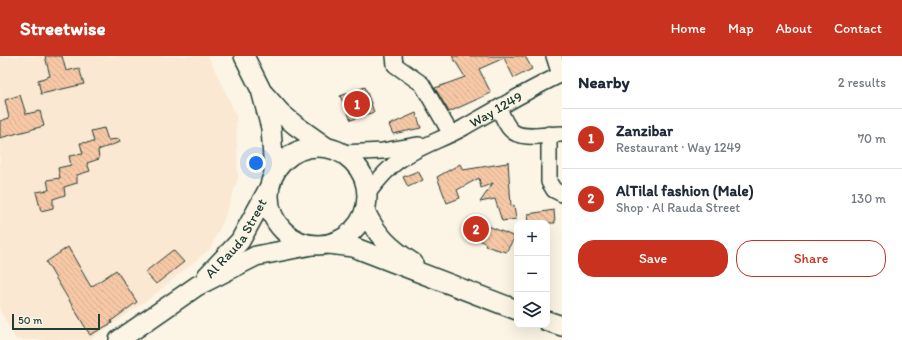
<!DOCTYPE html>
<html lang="en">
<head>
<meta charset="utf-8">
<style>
  :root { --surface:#fff; --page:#f6f6f7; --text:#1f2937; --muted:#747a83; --line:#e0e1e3; --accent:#c8321e }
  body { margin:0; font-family:Itim,sans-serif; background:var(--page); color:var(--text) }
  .controls { position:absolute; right:12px; bottom:12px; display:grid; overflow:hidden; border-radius:8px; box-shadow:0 4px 16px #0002 }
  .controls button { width:36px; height:36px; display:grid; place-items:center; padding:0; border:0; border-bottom:1px solid var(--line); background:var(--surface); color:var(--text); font:20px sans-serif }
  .scale { position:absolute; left:12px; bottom:10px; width:88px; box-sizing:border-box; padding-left:4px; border:2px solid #1f3d34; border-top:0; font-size:11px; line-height:14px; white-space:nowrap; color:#1f3d34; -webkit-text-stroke:3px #fcf5e5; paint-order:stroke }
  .you { position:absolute; left:256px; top:107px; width:14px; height:14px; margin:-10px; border:3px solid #fff; border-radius:50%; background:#1a73e8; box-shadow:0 0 0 6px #1a73e833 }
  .badge { display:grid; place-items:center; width:26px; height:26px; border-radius:50%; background:var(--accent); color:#fff; font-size:13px; font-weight:700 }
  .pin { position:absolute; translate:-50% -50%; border:2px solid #fff; box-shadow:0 1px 4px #0006 }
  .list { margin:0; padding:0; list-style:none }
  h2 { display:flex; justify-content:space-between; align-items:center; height:52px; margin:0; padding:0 16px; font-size:17px }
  h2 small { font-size:13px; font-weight:400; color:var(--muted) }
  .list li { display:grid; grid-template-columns:26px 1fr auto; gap:12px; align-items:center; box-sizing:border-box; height:60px; padding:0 16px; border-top:1px solid var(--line) }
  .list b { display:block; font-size:15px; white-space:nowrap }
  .list p { margin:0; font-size:13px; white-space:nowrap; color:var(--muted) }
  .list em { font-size:13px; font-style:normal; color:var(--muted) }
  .actions { display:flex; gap:8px; padding:12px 16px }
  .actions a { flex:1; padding:9px 0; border:1px solid var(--accent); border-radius:16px; text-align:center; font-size:14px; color:var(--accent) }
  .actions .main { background:var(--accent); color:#fff }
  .icon { flex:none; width:22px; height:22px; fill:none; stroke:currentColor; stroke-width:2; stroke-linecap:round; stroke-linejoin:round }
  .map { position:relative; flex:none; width:562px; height:284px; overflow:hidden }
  header { display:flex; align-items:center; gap:24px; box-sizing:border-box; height:56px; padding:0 20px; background:var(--accent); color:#fff }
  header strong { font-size:19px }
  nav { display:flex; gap:22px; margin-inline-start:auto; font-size:14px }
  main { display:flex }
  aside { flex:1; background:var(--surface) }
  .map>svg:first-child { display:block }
  .built { fill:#fae8d2 }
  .building { fill:url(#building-back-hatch); stroke:#1f3d34 }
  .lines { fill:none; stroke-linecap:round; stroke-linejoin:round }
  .minor-casing { stroke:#1f3d34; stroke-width:18 }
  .major-casing { stroke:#1f3d34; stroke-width:22 }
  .minor { stroke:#fcf5e5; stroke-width:15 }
  .major { stroke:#fcf5e5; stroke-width:19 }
  .labels { text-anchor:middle; stroke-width:3; stroke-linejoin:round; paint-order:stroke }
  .street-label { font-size:14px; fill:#1f3d34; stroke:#fcf5e5 }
</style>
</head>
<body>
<header>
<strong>Streetwise</strong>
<nav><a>Home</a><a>Map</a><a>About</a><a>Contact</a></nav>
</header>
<main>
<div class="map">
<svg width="562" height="284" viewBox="0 0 562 284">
  <defs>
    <pattern id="building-back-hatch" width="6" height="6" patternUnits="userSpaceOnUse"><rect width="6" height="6" fill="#f7c8a6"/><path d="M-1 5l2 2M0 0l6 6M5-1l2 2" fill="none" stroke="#d3ad90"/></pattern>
  </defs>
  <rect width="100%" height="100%" fill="#fcf5e5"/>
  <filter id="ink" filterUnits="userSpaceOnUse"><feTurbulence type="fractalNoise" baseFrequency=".025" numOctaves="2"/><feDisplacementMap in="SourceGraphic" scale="8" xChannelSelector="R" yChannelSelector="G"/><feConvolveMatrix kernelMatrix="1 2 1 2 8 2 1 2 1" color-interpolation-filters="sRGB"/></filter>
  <g filter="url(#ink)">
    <path class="built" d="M0,0H208L227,39L236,59L238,123L225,161L210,193L149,243L90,284H16L0,255Z"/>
    <g class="building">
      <path d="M45,0H62L66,15L79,12L84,28L41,38L38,24L50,20Z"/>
      <path d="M452,0H525L532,13L514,22L504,2L479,13L491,37L449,56L435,32L465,21Z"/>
      <path d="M365,31L374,56L351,64L340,40Z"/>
      <path d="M20,39L26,58L40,55L44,70L0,82V65L9,62L5,44Z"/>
      <path d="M416,57L421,72L393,78L389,69Z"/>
      <path d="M104,72L108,84L119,83L120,86L98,94L99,103L87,107L90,115L77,119V127L64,131L65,139L53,143V152L41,155L36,136L49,134L47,124L60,122L58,112L71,109L69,100L83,98L80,87L94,86L91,75Z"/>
      <path d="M508,105L511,150L514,149L516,163L502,165L495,143L480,146L493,127L481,132L479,122L457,134L460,142L447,147L437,121L460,108L463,114L507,107Z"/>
      <path d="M418,115L423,124L408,131L403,121Z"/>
      <path d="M554,154L555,167H529L528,158Z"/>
      <path d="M469,162L515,181L506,196L485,190L486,188L462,173Z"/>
      <path d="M68,191L91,231L116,214L137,246L111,265L112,267L90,279L46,206Z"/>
      <path d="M173,194L184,206L156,228L145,216Z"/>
    </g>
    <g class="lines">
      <g class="minor-casing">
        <g id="minor">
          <path d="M394,0L395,9L422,28L451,78"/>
          <path d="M554,0L560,19"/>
          <path d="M499,52C502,59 505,68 511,74C521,85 547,78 562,78"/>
          <path d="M549,78V126L554,134L562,138"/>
          <path d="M342,97L383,95L419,89"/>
          <path id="s1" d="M367,138C377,126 387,112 401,103C420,90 443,83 463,72C496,53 528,34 562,18"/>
        </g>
      </g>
      <g class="major-casing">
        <g id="major">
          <path d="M244,0L261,34L271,72L274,117"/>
          <path d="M264,38L281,57L295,69L326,91"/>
          <circle cx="318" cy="140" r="49"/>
          <path d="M365,155C376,179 391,193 413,207"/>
          <path d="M329,188L353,191L517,254"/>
          <path id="s2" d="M207,220L240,185L269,132"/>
          <path d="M547,265L562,270"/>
          <path d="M119,284L197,230L256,200L312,189"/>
        </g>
      </g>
      <use href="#minor" class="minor"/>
      <use href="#major" class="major"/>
    </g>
  </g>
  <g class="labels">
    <g class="street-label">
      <text dy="5" stroke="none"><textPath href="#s1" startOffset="156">Way 1249</textPath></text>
      <text dy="5" stroke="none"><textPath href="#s2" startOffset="48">Al Rauda Street</textPath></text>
    </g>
  </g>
</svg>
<div class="controls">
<button>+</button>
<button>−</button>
<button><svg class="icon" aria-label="layers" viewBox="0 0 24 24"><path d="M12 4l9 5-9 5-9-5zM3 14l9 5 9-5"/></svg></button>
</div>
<div class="scale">50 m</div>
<div class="you"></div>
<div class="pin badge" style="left:357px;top:48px">1</div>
<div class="pin badge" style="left:476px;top:173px">2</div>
</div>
<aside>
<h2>Nearby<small>2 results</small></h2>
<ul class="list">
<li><span class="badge">1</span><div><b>Zanzibar</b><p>Restaurant · Way 1249</p></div><em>70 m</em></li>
<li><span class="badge">2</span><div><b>AlTilal fashion (Male)</b><p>Shop · Al Rauda Street</p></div><em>130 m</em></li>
</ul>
<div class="actions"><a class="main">Save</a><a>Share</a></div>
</aside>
</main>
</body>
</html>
